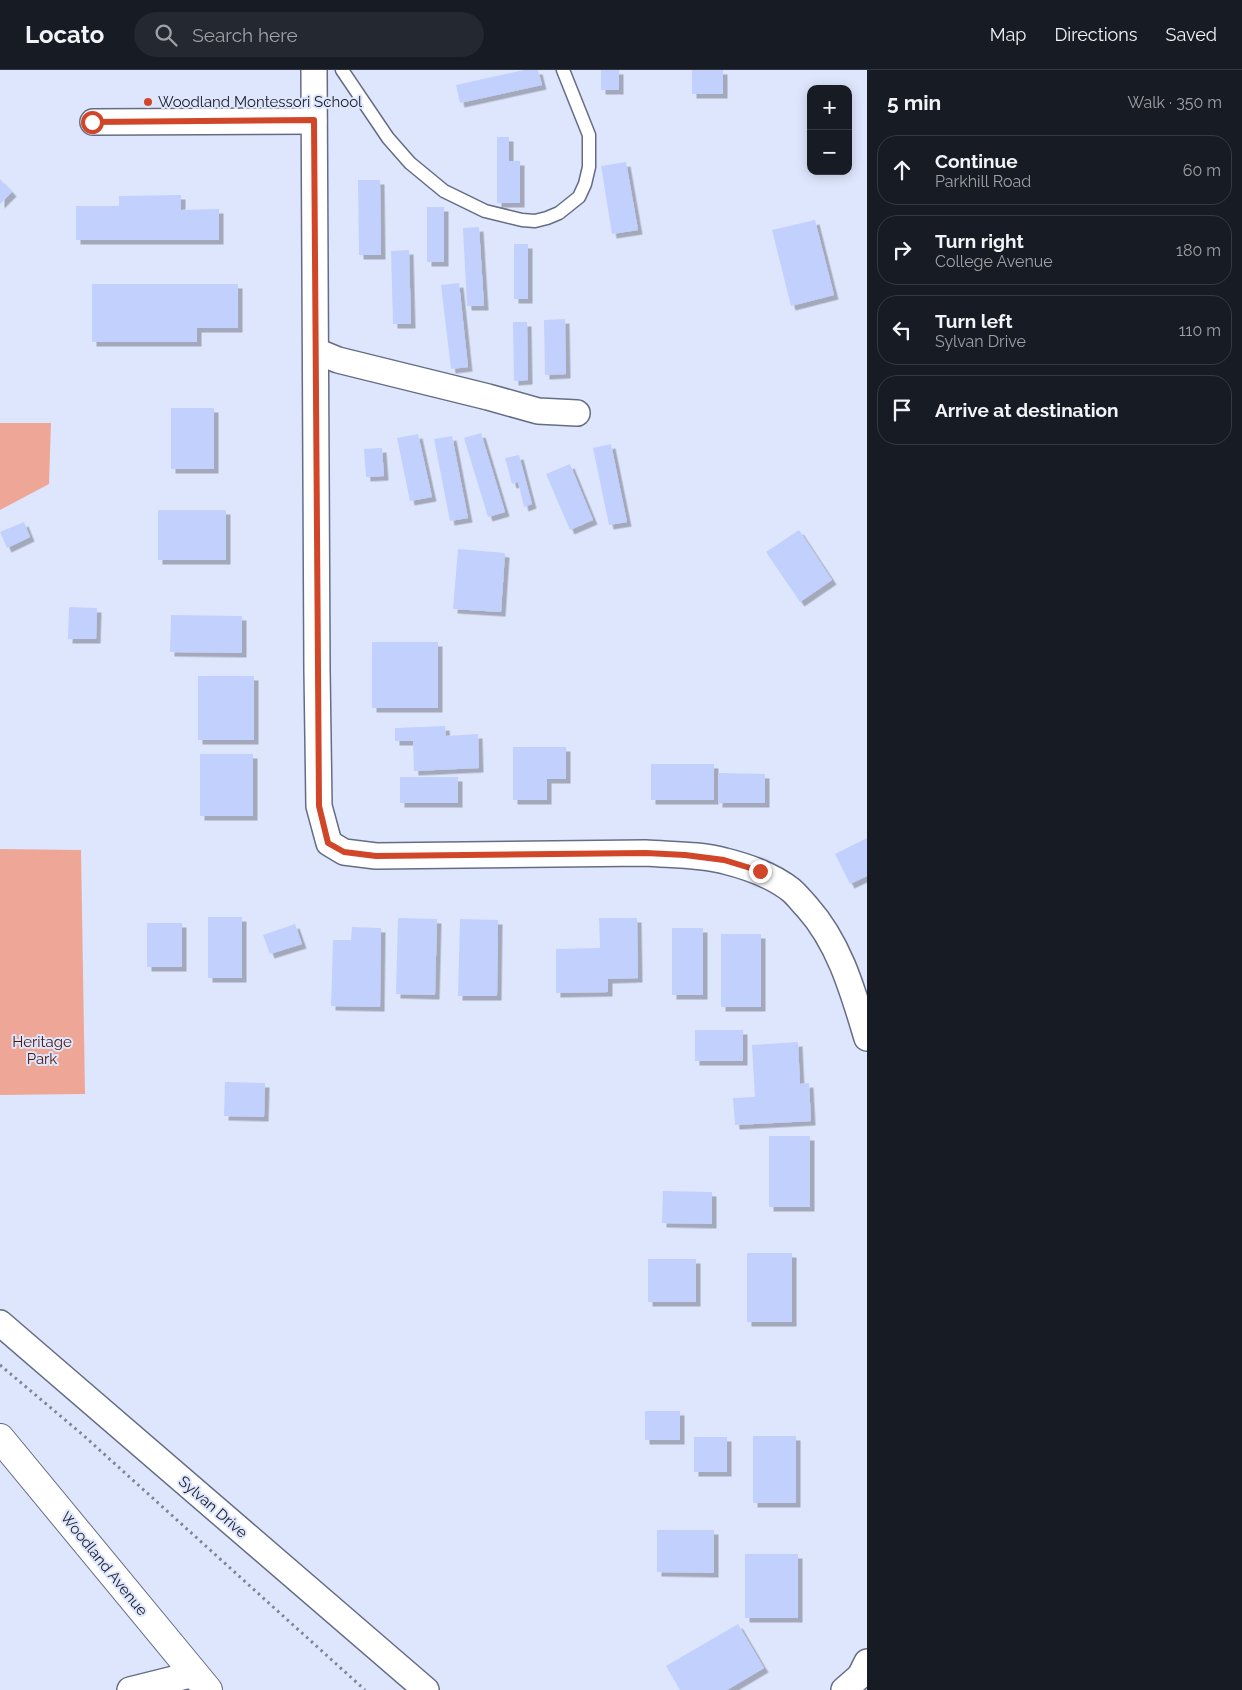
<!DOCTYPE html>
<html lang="en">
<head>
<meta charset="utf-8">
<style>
  :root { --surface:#171b24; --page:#242831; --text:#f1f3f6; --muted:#9ea1a6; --line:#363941 }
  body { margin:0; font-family:Raleway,sans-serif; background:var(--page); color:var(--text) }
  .controls { position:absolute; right:15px; top:15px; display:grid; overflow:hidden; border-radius:10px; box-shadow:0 2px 12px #0003 }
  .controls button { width:45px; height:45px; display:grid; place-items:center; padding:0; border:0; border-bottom:1px solid var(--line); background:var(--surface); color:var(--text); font:25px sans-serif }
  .stop { position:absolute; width:15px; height:15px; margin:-11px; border:4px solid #d14628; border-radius:50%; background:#fff }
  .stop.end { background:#d14628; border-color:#fff; box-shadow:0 1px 5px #0008 }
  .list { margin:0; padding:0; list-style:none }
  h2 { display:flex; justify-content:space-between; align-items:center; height:65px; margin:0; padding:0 20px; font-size:21px }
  h2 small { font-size:16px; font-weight:400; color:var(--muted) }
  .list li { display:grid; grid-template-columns:32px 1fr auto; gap:15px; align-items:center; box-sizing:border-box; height:70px; margin:0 10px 10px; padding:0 10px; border:1px solid var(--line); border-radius:20px }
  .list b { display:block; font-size:19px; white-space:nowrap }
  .list p { margin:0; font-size:16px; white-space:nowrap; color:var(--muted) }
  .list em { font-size:16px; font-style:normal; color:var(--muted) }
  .icon { flex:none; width:28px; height:28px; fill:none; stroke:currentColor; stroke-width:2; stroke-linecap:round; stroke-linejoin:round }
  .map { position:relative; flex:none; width:867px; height:1620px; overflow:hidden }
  header { display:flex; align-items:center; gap:30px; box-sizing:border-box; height:70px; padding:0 25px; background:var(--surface); border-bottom:1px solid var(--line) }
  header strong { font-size:24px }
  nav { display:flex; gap:28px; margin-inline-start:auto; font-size:18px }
  .search { width:350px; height:45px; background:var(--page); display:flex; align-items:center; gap:12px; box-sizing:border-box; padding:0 18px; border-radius:28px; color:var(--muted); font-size:19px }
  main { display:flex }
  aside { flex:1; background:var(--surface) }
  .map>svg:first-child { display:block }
  .green { fill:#eea796 }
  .building { fill:#c2d0fe; filter:url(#shadow) }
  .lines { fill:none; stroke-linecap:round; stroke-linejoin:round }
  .lane-casing { stroke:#656d86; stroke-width:15 }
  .street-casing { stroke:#656d86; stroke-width:28 }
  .secondary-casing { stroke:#656d86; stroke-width:30 }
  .path { stroke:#7f8596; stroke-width:3; stroke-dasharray:2.5 4; stroke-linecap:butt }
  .lane { stroke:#fff; stroke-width:12 }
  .street { stroke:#fff; stroke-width:25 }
  .secondary { stroke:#fff; stroke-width:28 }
  .route { stroke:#d14628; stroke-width:6 }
  .poi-dot { fill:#d14628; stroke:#dee6fd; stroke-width:2 }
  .labels { text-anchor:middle; stroke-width:4; stroke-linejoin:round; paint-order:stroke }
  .poi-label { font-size:15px; fill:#181b26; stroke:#dee6fd; text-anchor:start }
  .park-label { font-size:15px; fill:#4d170b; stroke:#dee6fd }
  .street-label { font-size:15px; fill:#181b26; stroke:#dee6fd }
</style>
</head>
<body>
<header>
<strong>Locato</strong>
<div class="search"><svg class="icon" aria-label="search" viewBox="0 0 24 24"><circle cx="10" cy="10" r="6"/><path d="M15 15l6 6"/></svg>Search here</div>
<nav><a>Map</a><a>Directions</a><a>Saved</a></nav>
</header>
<main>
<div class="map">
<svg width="867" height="1620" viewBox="0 0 867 1620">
  <defs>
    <filter id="shadow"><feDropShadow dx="4.5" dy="4.5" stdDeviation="0" flood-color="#0004"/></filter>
  </defs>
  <rect width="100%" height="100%" fill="#dee6fd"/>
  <g class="green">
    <path d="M0,353H51L49,414L0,440Z"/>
    <path d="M0,779L81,780L85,1024L0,1025Z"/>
  </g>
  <g class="building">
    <path d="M524,0H538L542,15L460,33L456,15Z"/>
    <rect x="601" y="0" width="18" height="20"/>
    <rect x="692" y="0" width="31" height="24"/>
    <path d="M497,67H509V91H520V133H497Z"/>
    <path d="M626,92L638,160L612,164L601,96Z"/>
    <path d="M0,109L12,122L0,134Z"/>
    <path d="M358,110H380L381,185H359Z"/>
    <path d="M181,125V140L219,139V170H76V136H119V126Z"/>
    <rect x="427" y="137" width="17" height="55"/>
    <path d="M815,150L834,225L791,236L772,160Z"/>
    <path d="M479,157L484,236H467L463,158Z"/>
    <rect x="514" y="174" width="14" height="55"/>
    <path d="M409,180L411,254H393L391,181Z"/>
    <path d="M459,213L468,297L451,299L441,215Z"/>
    <path d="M92,214H238V258H197V272H92Z"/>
    <path d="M565,249L566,304L545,305L544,250Z"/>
    <path d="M513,252H527L528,310L514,311Z"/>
    <rect x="171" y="338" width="43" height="61"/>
    <path d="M481,363L505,442L488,447L464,368Z"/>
    <path d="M418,364L432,427L410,431L397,368Z"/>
    <path d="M452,366L468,448L450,451L434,369Z"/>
    <path d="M611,374L627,452L609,455L593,378Z"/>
    <path d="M382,378L384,406L366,407L364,379Z"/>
    <path d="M519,385L532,434L524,437L518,412L512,414L505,388Z"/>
    <path d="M570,394L593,450L570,460L546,404Z"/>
    <rect x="158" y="440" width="68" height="50"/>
    <path d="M24,452L30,467L7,478L0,462Z"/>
    <path d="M799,460L832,510L800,532L766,482Z"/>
    <path d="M458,479L505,483L501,542L453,539Z"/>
    <path d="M69,537L97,538L96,569H68Z"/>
    <path d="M171,545L242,546V583L170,582Z"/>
    <rect x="372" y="572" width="66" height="66"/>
    <rect x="198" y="606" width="56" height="64"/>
    <path d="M445,656L446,666L478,664L479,698L414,701L413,671H395V658Z"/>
    <path d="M513,677H566V709H547V730H513Z"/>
    <rect x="200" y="684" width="53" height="62"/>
    <rect x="651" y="694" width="63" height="36"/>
    <path d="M719,703L765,704V733H718Z"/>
    <rect x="400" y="707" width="58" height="26"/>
    <path d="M867,768V806L850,814L835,784Z"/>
    <rect x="208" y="847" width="34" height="61"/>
    <path d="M398,848L437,849L435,925L396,924Z"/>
    <path d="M599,848H637L638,908L608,909V922L556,923V879L600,878Z"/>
    <path d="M460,849L498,850L497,926H458Z"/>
    <rect x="147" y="853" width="35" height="44"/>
    <path d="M295,854L302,874L270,884L263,865Z"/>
    <path d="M352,857L381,858L380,937L331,936L333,870H351Z"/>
    <rect x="672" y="858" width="31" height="67"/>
    <rect x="721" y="864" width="40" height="73"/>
    <rect x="695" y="960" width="48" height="31"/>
    <path d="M798,972L800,1014L809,1013L811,1051L735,1055L733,1028L755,1027L752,975Z"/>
    <path d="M225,1012L265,1013L264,1047L224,1046Z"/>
    <rect x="769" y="1066" width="41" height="71"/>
    <path d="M663,1121L712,1122V1154L662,1153Z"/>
    <rect x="747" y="1183" width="45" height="69"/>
    <rect x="648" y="1189" width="48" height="43"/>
    <rect x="645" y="1341" width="35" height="29"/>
    <rect x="753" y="1366" width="43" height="67"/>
    <rect x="694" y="1367" width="33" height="35"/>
    <path d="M657,1460H714V1503L657,1502Z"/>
    <rect x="745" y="1484" width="53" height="64"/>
    <path d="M738,1554L764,1598L727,1620H680L666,1596Z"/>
  </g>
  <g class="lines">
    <g class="lane-casing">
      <path id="lane" d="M342,0L388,68L410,93L444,121L485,141L522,150L535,151L547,148L559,143L579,127L585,114L589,97V65L563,0"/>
    </g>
    <g class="street-casing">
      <g id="street">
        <path d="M314,0L317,600L319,736L329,773L344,782L376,786L645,783C672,785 700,784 725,791C749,797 772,805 791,820C797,825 802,832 807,837C840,874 853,922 867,968"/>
        <path d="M93,52L314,51"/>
        <path d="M316,281L338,290L488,327L538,341L577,343"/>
        <path d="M0,1253L426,1620"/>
        <path d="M130,1620L194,1604"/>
        <path d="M844,1620L860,1606L867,1592"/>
      </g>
    </g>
    <g class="secondary-casing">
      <path id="secondary" d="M0,1368L208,1620"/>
    </g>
    <path class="path" d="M0,1295L83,1365L365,1620"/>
    <use href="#lane" class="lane"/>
    <use href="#street" class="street"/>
    <use href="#secondary" class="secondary"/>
  </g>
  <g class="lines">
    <path class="route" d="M92,52L314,50L319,736L328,773L344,782L376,786L646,783L685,785L724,790L760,801"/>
  </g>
  <circle class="poi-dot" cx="148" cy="32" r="5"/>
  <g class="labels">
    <g class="poi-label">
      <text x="158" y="37">Woodland Montessori School</text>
    </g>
    <g class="park-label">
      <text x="42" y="977">Heritage<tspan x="42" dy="17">Park</tspan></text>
    </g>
    <g class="street-label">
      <text transform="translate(213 1437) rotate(41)" y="5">Sylvan Drive</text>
      <text transform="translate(104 1494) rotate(51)" y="5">Woodland Avenue</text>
    </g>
  </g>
</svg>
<div class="controls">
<button>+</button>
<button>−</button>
</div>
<div class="stop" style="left:92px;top:52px"></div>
<div class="stop end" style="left:760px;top:801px"></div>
</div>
<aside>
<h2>5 min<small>Walk · 350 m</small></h2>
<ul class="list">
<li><svg class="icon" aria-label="ahead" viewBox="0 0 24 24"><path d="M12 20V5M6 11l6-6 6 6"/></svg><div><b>Continue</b><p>Parkhill Road</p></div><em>60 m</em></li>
<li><svg class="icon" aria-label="right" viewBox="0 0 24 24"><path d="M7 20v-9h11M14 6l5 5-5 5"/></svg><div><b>Turn right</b><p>College Avenue</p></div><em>180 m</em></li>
<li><svg class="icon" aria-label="left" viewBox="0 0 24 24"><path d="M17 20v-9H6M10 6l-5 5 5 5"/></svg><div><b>Turn left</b><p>Sylvan Drive</p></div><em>110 m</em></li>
<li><svg class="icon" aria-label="arrive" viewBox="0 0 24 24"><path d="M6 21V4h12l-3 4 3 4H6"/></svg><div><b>Arrive at destination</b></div></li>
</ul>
</aside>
</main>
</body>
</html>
